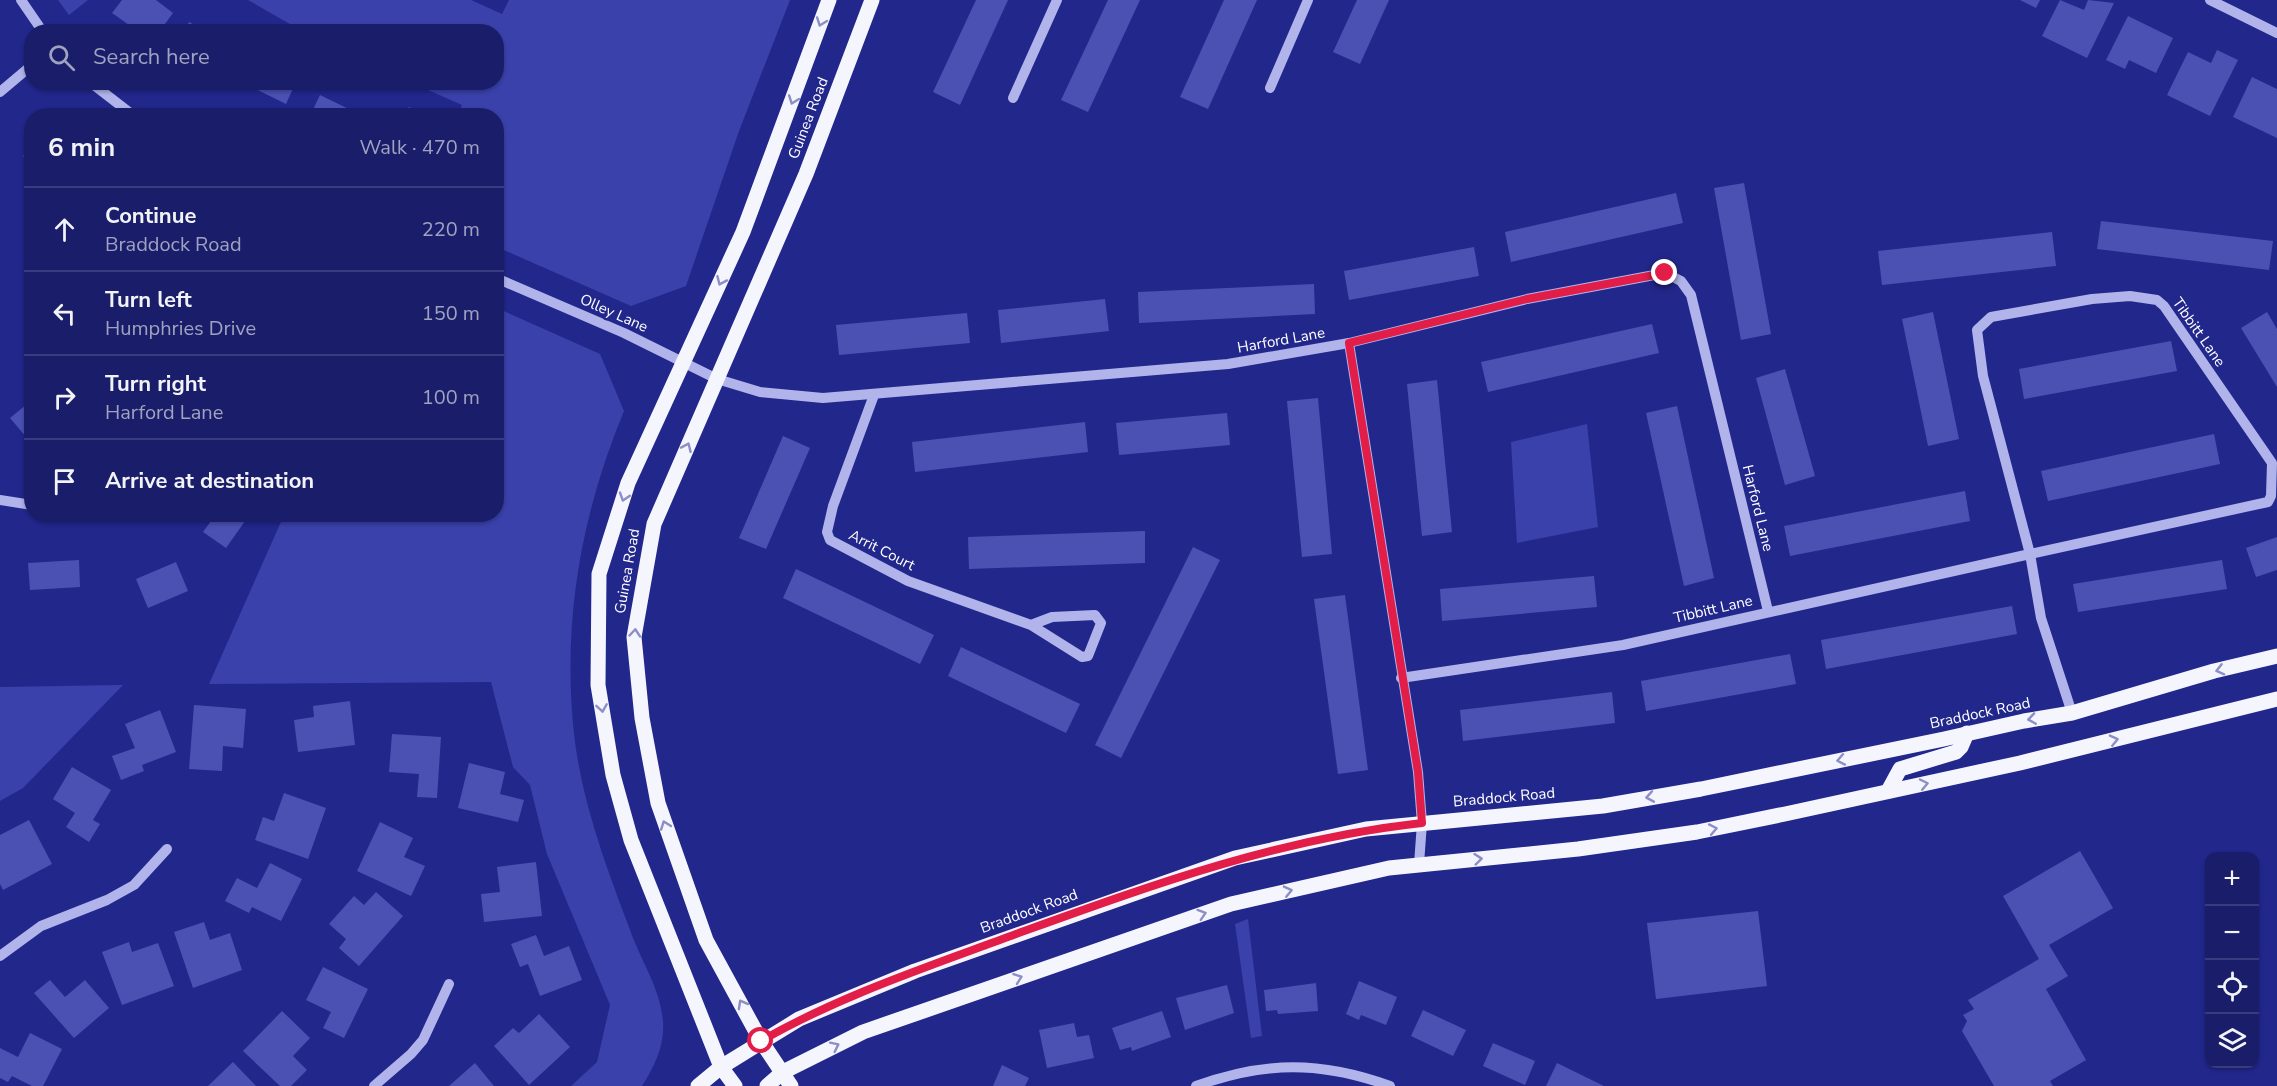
<!DOCTYPE html>
<html lang="en">
<head>
<meta charset="utf-8">
<style>
  :root { --surface:#1a1d69; --page:#23266f; --text:#f1f3f6; --muted:#9fa2c0; --line:#383b7d }
  body { margin:0; font-family:"Nunito Sans",sans-serif; background:var(--page); color:var(--text) }
  .controls { position:absolute; right:18px; bottom:18px; display:grid; overflow:hidden; border-radius:12px; box-shadow:0 2px 4px #0004 }
  .controls button { width:54px; height:54px; display:grid; place-items:center; padding:0; border:0; border-bottom:2px solid var(--line); background:var(--surface); color:var(--text); font:30px sans-serif }
  .stop { position:absolute; width:18px; height:18px; margin:-14px; border:4px solid #e11d48; border-radius:50%; background:#fff }
  .stop.end { background:#e11d48; border-color:#fff; box-shadow:0 2px 6px #0008 }
  .list { margin:0; padding:0; list-style:none }
  h2 { display:flex; justify-content:space-between; align-items:center; height:78px; margin:0; padding:0 24px; font-size:26px }
  h2 small { font-size:20px; font-weight:400; color:var(--muted) }
  .list li { display:grid; grid-template-columns:39px 1fr auto; gap:18px; align-items:center; box-sizing:border-box; height:84px; padding:0 24px; border-top:2px solid var(--line) }
  .list b { display:block; font-size:22px; white-space:nowrap }
  .list p { margin:0; font-size:20px; white-space:nowrap; color:var(--muted) }
  .list em { font-size:20px; font-style:normal; color:var(--muted) }
  .icon { flex:none; width:33px; height:33px; fill:none; stroke:currentColor; stroke-width:2; stroke-linecap:round; stroke-linejoin:round }
  .map { position:relative; flex:none; width:2277px; height:1086px; overflow:hidden }
  .search { position:absolute; background:var(--surface); box-shadow:0 2px 4px #0004; left:24px; top:24px; width:480px; height:66px; display:flex; align-items:center; gap:15px; box-sizing:border-box; padding:0 21px; border-radius:24px; color:var(--muted); font-size:22px }
  .panel { position:absolute; background:var(--surface); box-shadow:0 2px 4px #0004; left:24px; top:108px; width:480px; height:414px; border-radius:24px }
  .map>svg:first-child { display:block }
  .green { fill:#3a41ab }
  .building { fill:#4b51b3 }
  .lines { fill:none; stroke-linecap:round; stroke-linejoin:round }
  .minor { stroke:#b1b4eb; stroke-width:10 }
  .major { stroke:#f5f5fe; stroke-width:15 }
  .oneway { stroke:#8c8ec5 }
  .route { stroke:#e11d48; stroke-width:8 }
  .labels { text-anchor:middle; stroke-width:5; stroke-linejoin:round; paint-order:stroke }
  .street-label { font-size:15px; fill:#fff; stroke:#22278c }
</style>
</head>
<body>
<div class="map">
<svg width="2277" height="1086" viewBox="0 0 2277 1086">
  <rect width="100%" height="100%" fill="#22278c"/>
  <g class="green">
    <path d="M58,0H88L69,15Z"/>
    <path d="M248,0H471L502,14L509,0H790L739,131L686,286L631,306L497,247L496,116L458,115L462,105L412,83L496,82V32L302,31Z"/>
    <path d="M497,308L600,354L624,411C581,515 562,621 574,734C582,805 608,871 633,938C643,963 658,987 662,1014C667,1040 656,1064 642,1086H571L597,1062L610,1005L547,854L530,785L513,767L491,682L209,684L284,515L496,514Z"/>
    <path d="M1587,424L1598,527L1517,543L1511,442Z"/>
    <path d="M123,685L23,788L0,801V687Z"/>
    <path d="M1248,919L1262,1036L1251,1038L1235,924Z"/>
  </g>
  <g class="building">
    <path d="M122,0H156L173,13L159,32H139L112,13Z"/>
    <path d="M976,0H1008L960,105L933,92Z"/>
    <path d="M1108,0H1140L1088,112L1061,100Z"/>
    <path d="M1224,0H1257L1208,109L1180,97Z"/>
    <path d="M1357,0H1389L1360,64L1333,52Z"/>
    <path d="M2020,0H2040L2036,8Z"/>
    <path d="M2060,0L2084,10L2088,0L2114,3L2087,58L2042,36Z"/>
    <path d="M2128,16L2173,38L2156,73L2129,60L2125,69L2106,60Z"/>
    <path d="M189,22L208,32H184Z"/>
    <path d="M2217,50L2238,60L2210,116L2167,95L2188,52L2211,63Z"/>
    <path d="M2252,77L2277,89V138L2233,117Z"/>
    <path d="M241,82H296L286,104Z"/>
    <path d="M320,95L363,116H310Z"/>
    <path d="M409,107L427,116H404Z"/>
    <path d="M32,144V162L23,156Z"/>
    <path d="M1744,183L1771,334L1741,340L1714,188Z"/>
    <path d="M1676,193L1683,223L1511,262L1505,232Z"/>
    <path d="M2101,221L2273,241L2269,270L2097,249Z"/>
    <path d="M2052,232L2056,266L1882,285L1878,251Z"/>
    <path d="M1474,247L1479,276L1349,300L1344,271Z"/>
    <path d="M1314,284L1315,314L1139,323L1138,292Z"/>
    <path d="M1105,299L1109,331L1001,343L998,310Z"/>
    <path d="M1933,312L1959,439L1928,446L1902,319Z"/>
    <path d="M2267,312L2277,329V387L2241,328Z"/>
    <path d="M967,313L970,343L839,355L836,325Z"/>
    <path d="M1652,324L1659,353L1488,392L1481,362Z"/>
    <path d="M2171,341L2177,371L2024,399L2019,369Z"/>
    <path d="M1785,369L1815,476L1785,485L1756,378Z"/>
    <path d="M1437,380L1452,532L1422,536L1407,384Z"/>
    <path d="M1318,398L1332,554L1302,557L1287,401Z"/>
    <path d="M32,400V444L10,418Z"/>
    <path d="M1677,406L1714,578L1684,586L1646,413Z"/>
    <path d="M1227,413L1230,445L1119,455L1116,423Z"/>
    <path d="M1085,422L1088,452L915,472L912,442Z"/>
    <path d="M2214,434L2220,464L2048,501L2041,471Z"/>
    <path d="M783,436L810,448L766,549L739,538Z"/>
    <path d="M1965,491L1970,521L1790,556L1784,526Z"/>
    <path d="M216,514H250L226,548L203,532Z"/>
    <path d="M1145,531V563L969,569L968,537Z"/>
    <path d="M2277,537V570L2256,577L2246,548Z"/>
    <path d="M1193,547L1220,560L1121,758L1095,745Z"/>
    <path d="M79,560L80,587L30,590L28,563Z"/>
    <path d="M2222,560L2227,589L2078,612L2073,584Z"/>
    <path d="M176,562L188,591L148,608L136,579Z"/>
    <path d="M796,569L934,635L920,664L783,598Z"/>
    <path d="M1594,576L1597,607L1442,621L1440,589Z"/>
    <path d="M1345,595L1368,770L1338,774L1314,599Z"/>
    <path d="M2012,606L2017,634L1826,669L1821,640Z"/>
    <path d="M961,647L1080,704L1066,733L948,676Z"/>
    <path d="M1790,654L1796,684L1646,711L1641,681Z"/>
    <path d="M1612,692L1615,723L1463,741L1460,710Z"/>
    <path d="M350,701L355,745L298,752L294,720L314,717L313,706Z"/>
    <path d="M194,705L246,709L243,748L223,746L222,771L189,769Z"/>
    <path d="M160,710L176,752L142,765L144,771L121,780L112,756L135,748L125,724Z"/>
    <path d="M392,734L441,737L437,798L417,797L419,774L389,772Z"/>
    <path d="M469,763L505,772L500,794L524,800L518,822L458,808Z"/>
    <path d="M72,767L111,790L93,820L100,824L89,842L66,827L75,813L53,799Z"/>
    <path d="M284,793L326,808L308,859L255,840L263,817L274,821Z"/>
    <path d="M29,820L52,864L3,890L0,884V835Z"/>
    <path d="M380,822L413,838L404,857L425,866L411,896L357,871Z"/>
    <path d="M2080,851L2113,908L2049,945L2068,976L2046,989L2086,1060L2050,1081L2053,1086H1994L1962,1031L1967,1021L1963,1015L1974,1009L1968,1000L2039,959L2003,896Z"/>
    <path d="M536,862L542,916L484,922L481,894L500,892L497,867Z"/>
    <path d="M270,863L302,879L281,921L252,907L249,913L225,901L237,878L257,888Z"/>
    <path d="M376,892L403,916L359,966L339,948L346,939L329,924L354,896L364,905Z"/>
    <path d="M1758,911L1767,986L1656,999L1647,923Z"/>
    <path d="M204,922L210,940L230,933L242,970L193,988L174,932Z"/>
    <path d="M536,935L544,956L569,946L582,980L540,996L528,964L520,967L511,944Z"/>
    <path d="M129,942L132,952L158,943L174,986L122,1005L102,952Z"/>
    <path d="M323,967L368,989L344,1038L323,1028L331,1012L306,1000Z"/>
    <path d="M50,980L65,997L85,980L109,1008L74,1038L34,993Z"/>
    <path d="M1359,981L1397,997L1386,1025L1361,1015L1359,1020L1346,1014Z"/>
    <path d="M1316,983L1318,1011L1278,1014L1277,1010L1266,1011L1264,990Z"/>
    <path d="M1227,985L1234,1013L1185,1030L1176,998Z"/>
    <path d="M1423,1010L1466,1030L1453,1056L1411,1036Z"/>
    <path d="M282,1011L310,1038L293,1056L307,1070L291,1086H280L243,1051Z"/>
    <path d="M1162,1011L1171,1037L1132,1051L1131,1047L1120,1050L1112,1028Z"/>
    <path d="M539,1014L570,1047L529,1085L494,1046L513,1028L519,1033Z"/>
    <path d="M1074,1023L1077,1037L1089,1035L1094,1058L1047,1068L1039,1030Z"/>
    <path d="M30,1033L62,1049L43,1086H32L12,1076L8,1082L0,1078V1048L18,1057Z"/>
    <path d="M1493,1043L1535,1061L1525,1085L1483,1066Z"/>
    <path d="M233,1062L256,1086H208Z"/>
    <path d="M475,1063L494,1086H449Z"/>
    <path d="M1557,1063L1604,1086H1546Z"/>
    <path d="M1002,1065L1029,1078L1025,1086H993Z"/>
  </g>
  <g class="lines">
    <g class="minor">
      <path d="M21,0L43,32"/>
      <path d="M2210,0L2277,33"/>
      <path d="M90,82L134,116"/>
      <path d="M1270,88L1308,0"/>
      <path d="M0,92L32,65"/>
      <path d="M1013,98L1057,0"/>
      <path d="M496,278L624,333L717,379L760,392L823,398L1228,364L1349,343L1527,299L1665,273L1681,281L1691,295L1768,611"/>
      <path d="M2130,296L2157,300L2164,306L2272,463L2271,496L2268,502L2030,554L1983,376L1977,330L1991,317L2092,299Z"/>
      <path d="M1349,343L1418,772L1422,823L1419,864"/>
      <path d="M874,395L833,506L827,532L830,540L908,581L1031,625L1082,657L1088,656L1101,623L1095,615L1052,617L1031,625"/>
      <path d="M0,500L32,505"/>
      <path d="M1401,678L1623,645L2030,554L2041,618L2072,713"/>
      <path d="M0,956L41,926L107,900L134,885L167,849"/>
      <path d="M374,1086L411,1054L423,1040L449,984"/>
      <path d="M1196,1086C1265,1061 1321,1061 1390,1086"/>
    </g>
    <g class="major">
      <path d="M1888,791L1900,769L1956,752L1961,747L1967,733"/>
      <path d="M698,1086L721,1067L799,1019L915,971L1235,858L1366,829L1603,806L1701,789L1944,739L2024,721L2072,713L2214,671L2277,656"/>
      <path d="M735,1086L721,1067L631,840L613,775L598,685L599,574L628,483L743,232L829,0"/>
      <path d="M767,1086L783,1072L863,1032L1231,904L1389,868L1578,849L1697,832L1785,814L2020,763L2277,699"/>
      <path d="M791,1086L761,1041L706,940L658,803L642,718L634,637L654,524L806,174L872,0"/>
    </g>
  </g>
  <defs><path id="oneway-chevron" d="M-2-3.5L2.5 0L-2 3.5" fill="none" stroke-width="1.6" stroke-linecap="round" stroke-linejoin="round" transform="scale(1.5)"/></defs>
  <g class="oneway">
    <use href="#oneway-chevron" transform="translate(821 22) rotate(110)"/>
    <use href="#oneway-chevron" transform="translate(793 100) rotate(110)"/>
    <use href="#oneway-chevron" transform="translate(721 281) rotate(114)"/>
    <use href="#oneway-chevron" transform="translate(687 447) rotate(-66)"/>
    <use href="#oneway-chevron" transform="translate(624 497) rotate(108)"/>
    <use href="#oneway-chevron" transform="translate(635 633) rotate(-85)"/>
    <use href="#oneway-chevron" transform="translate(2220 670) rotate(166)"/>
    <use href="#oneway-chevron" transform="translate(602 708) rotate(81)"/>
    <use href="#oneway-chevron" transform="translate(2032 719) rotate(171)"/>
    <use href="#oneway-chevron" transform="translate(2114 740) rotate(-13)"/>
    <use href="#oneway-chevron" transform="translate(1841 760) rotate(169)"/>
    <use href="#oneway-chevron" transform="translate(1924 784) rotate(-12)"/>
    <use href="#oneway-chevron" transform="translate(1650 797) rotate(170)"/>
    <use href="#oneway-chevron" transform="translate(665 825) rotate(-110)"/>
    <use href="#oneway-chevron" transform="translate(1713 829) rotate(-11)"/>
    <use href="#oneway-chevron" transform="translate(1478 859) rotate(-6)"/>
    <use href="#oneway-chevron" transform="translate(1288 891) rotate(-13)"/>
    <use href="#oneway-chevron" transform="translate(1202 914) rotate(-18)"/>
    <use href="#oneway-chevron" transform="translate(1018 978) rotate(-20)"/>
    <use href="#oneway-chevron" transform="translate(742 1004) rotate(-119)"/>
    <use href="#oneway-chevron" transform="translate(835 1046) rotate(-26)"/>
  </g>
  <g class="lines">
    <path class="route" d="M761,1041C841,995 930,966 1016,934C1152,885 1277,839 1422,823L1418,772L1349,343L1527,299L1665,273"/>
  </g>
  <g class="labels">
    <g class="street-label">
      <text transform="translate(808 118) rotate(-69)" y="5">Guinea Road</text>
      <text transform="translate(614 313) rotate(24)" y="5">Olley Lane</text>
      <text transform="translate(2199 332) rotate(55)" y="5">Tibbitt Lane</text>
      <text transform="translate(1281 340) rotate(-10)" y="5">Harford Lane</text>
      <text transform="translate(1758 508) rotate(76)" y="5">Harford Lane</text>
      <text transform="translate(882 550) rotate(27)" y="5">Arrit Court</text>
      <text transform="translate(627 571) rotate(-80)" y="5">Guinea Road</text>
      <text transform="translate(1713 609) rotate(-13)" y="5">Tibbitt Lane</text>
      <text transform="translate(1980 713) rotate(-12)" y="5">Braddock Road</text>
      <text transform="translate(1504 797) rotate(-5)" y="5">Braddock Road</text>
      <text transform="translate(1029 911) rotate(-20)" y="5">Braddock Road</text>
    </g>
  </g>
</svg>
<div class="controls">
<button>+</button>
<button>−</button>
<button><svg class="icon" aria-label="locate" viewBox="0 0 24 24"><circle cx="12" cy="12" r="6"/><path d="M12 2v4M12 18v4M2 12h4M18 12h4"/></svg></button>
<button><svg class="icon" aria-label="layers" viewBox="0 0 24 24"><path d="M12 4l9 5-9 5-9-5zM3 14l9 5 9-5"/></svg></button>
</div>
<div class="stop" style="left:761px;top:1041px"></div>
<div class="stop end" style="left:1665px;top:273px"></div>
<div class="search"><svg class="icon" aria-label="search" viewBox="0 0 24 24"><circle cx="10" cy="10" r="6"/><path d="M15 15l6 6"/></svg>Search here</div>
<section class="panel">
<h2>6 min<small>Walk · 470 m</small></h2>
<ul class="list">
<li><svg class="icon" aria-label="ahead" viewBox="0 0 24 24"><path d="M12 20V5M6 11l6-6 6 6"/></svg><div><b>Continue</b><p>Braddock Road</p></div><em>220 m</em></li>
<li><svg class="icon" aria-label="left" viewBox="0 0 24 24"><path d="M17 20v-9H6M10 6l-5 5 5 5"/></svg><div><b>Turn left</b><p>Humphries Drive</p></div><em>150 m</em></li>
<li><svg class="icon" aria-label="right" viewBox="0 0 24 24"><path d="M7 20v-9h11M14 6l5 5-5 5"/></svg><div><b>Turn right</b><p>Harford Lane</p></div><em>100 m</em></li>
<li><svg class="icon" aria-label="arrive" viewBox="0 0 24 24"><path d="M6 21V4h12l-3 4 3 4H6"/></svg><div><b>Arrive at destination</b></div></li>
</ul>
</section>
</div>
</body>
</html>
